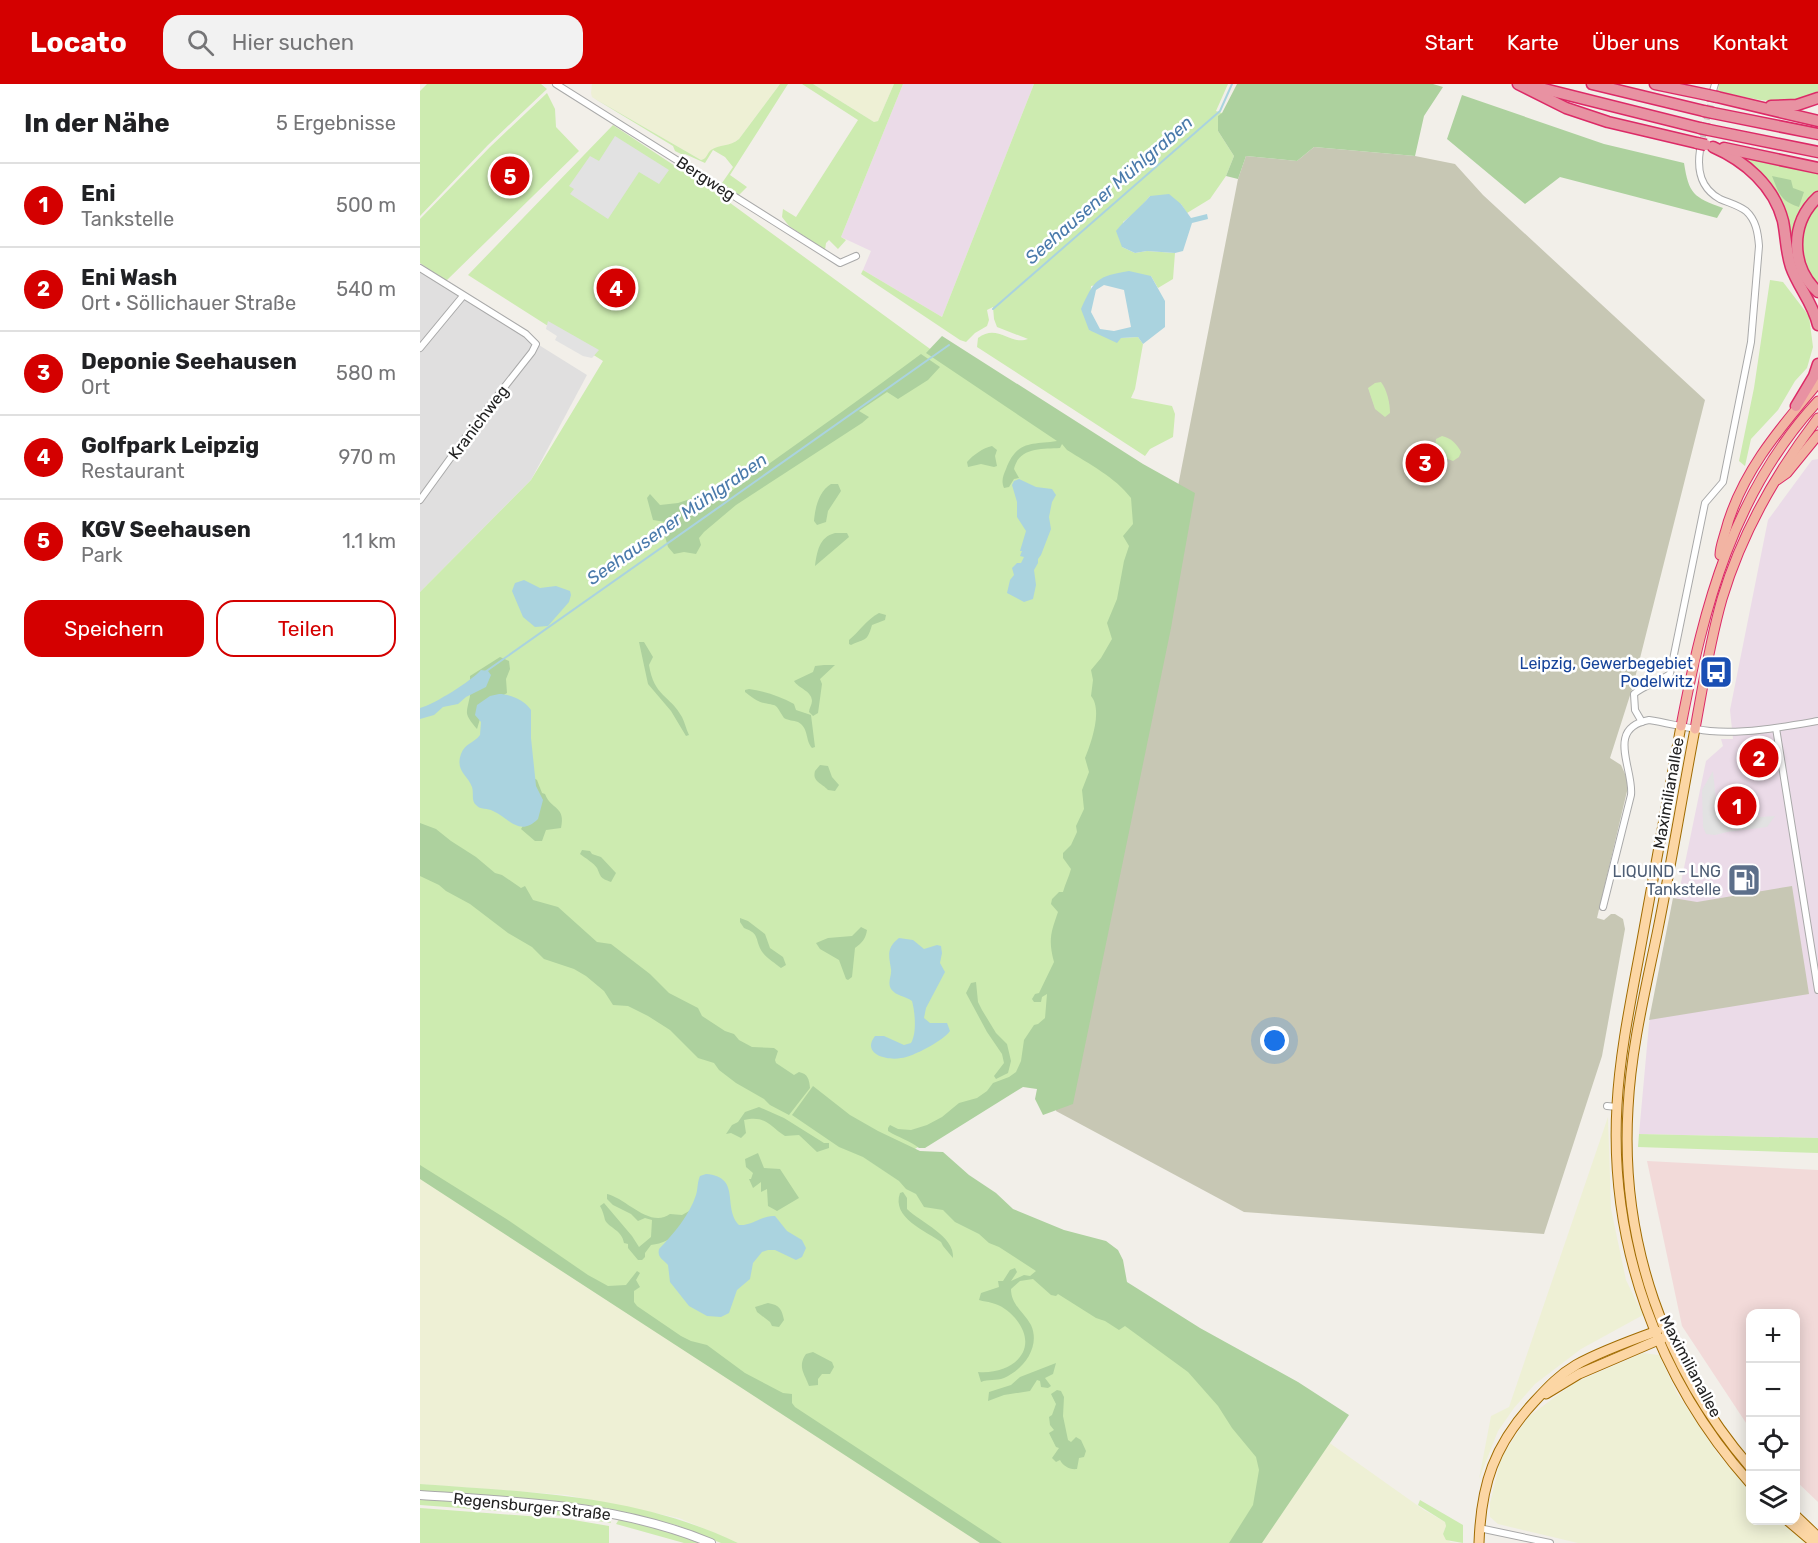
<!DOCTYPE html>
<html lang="de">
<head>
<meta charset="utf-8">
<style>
  :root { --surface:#fff; --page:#f2f2f2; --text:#202124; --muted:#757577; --line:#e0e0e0; --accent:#d40000 }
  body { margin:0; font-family:Rubik,sans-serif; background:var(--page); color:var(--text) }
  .controls { position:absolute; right:18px; bottom:18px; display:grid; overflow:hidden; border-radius:12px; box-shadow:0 3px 15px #0003 }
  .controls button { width:54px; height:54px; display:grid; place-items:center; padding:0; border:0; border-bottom:2px solid var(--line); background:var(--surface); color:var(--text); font:30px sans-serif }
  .you { position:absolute; left:855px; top:957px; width:21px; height:21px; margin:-15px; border:4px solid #fff; border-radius:50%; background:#1a73e8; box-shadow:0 0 0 9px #1a73e833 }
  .badge { display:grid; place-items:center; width:39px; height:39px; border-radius:50%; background:var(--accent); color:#fff; font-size:20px; font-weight:700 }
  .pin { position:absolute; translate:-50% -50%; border:3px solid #fff; box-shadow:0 2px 6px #0006 }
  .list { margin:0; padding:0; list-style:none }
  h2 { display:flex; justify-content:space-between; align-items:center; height:78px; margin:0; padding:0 24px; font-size:26px }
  h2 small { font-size:20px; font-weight:400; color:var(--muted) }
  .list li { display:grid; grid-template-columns:39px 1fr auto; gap:18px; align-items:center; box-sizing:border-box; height:84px; padding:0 24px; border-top:2px solid var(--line) }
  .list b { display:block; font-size:22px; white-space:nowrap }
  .list p { margin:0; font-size:20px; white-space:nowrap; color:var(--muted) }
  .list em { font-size:20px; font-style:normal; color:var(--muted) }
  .actions { display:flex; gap:12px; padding:18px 24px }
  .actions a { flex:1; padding:14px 0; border:2px solid var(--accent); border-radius:18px; text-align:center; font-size:21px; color:var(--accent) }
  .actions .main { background:var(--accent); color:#fff }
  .icon { flex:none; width:33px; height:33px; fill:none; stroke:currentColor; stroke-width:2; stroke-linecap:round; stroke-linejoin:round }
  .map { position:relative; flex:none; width:1398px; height:1459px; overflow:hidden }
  header { display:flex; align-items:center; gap:36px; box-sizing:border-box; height:84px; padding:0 30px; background:var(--accent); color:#fff }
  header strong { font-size:28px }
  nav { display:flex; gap:33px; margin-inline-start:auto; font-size:21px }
  .search { width:420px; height:54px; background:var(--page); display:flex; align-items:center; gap:15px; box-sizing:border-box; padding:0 21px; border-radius:18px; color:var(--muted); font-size:22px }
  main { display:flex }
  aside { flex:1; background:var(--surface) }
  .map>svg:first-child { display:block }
  .residential { fill:#e0dfdf }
  .commercial { fill:#f2dad9 }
  .industrial { fill:#ebdbe8 }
  .construction { fill:#c7c7b4 }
  .farmland { fill:#eef0d5 }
  .grass { fill:#cdebb0 }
  .forest { fill:#add19e }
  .parking { fill:#e2e2e2 }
  .water { fill:#aad3df; fill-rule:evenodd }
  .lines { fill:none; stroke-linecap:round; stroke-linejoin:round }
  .stream { stroke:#aad3df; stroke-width:2 }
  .minor-tunnel { stroke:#c8c6c1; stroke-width:6; stroke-dasharray:6 3; stroke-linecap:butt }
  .minor-casing { stroke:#a9a9a9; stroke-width:8 }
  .tertiary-casing { stroke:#a9a9a9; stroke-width:10 }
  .primary-casing { stroke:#a06b00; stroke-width:11 }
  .trunk-casing { stroke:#dc2a67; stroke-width:11 }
  .motorway-casing { stroke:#dc2a67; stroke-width:13 }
  .minor { stroke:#fff; stroke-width:6 }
  .tertiary { stroke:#fff; stroke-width:8 }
  .primary { stroke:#fcd6a4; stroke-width:9 }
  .trunk { stroke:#f2b4a3; stroke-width:9 }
  .motorway { stroke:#e892a2; stroke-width:10 }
  .motorway-bridge-casing { stroke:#dc2a67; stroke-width:13; stroke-linecap:butt }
  .motorway-bridge { stroke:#e892a2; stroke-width:10 }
  .labels { text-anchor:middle; stroke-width:5; stroke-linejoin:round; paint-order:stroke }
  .street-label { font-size:16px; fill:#222; stroke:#fff }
  .transit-label { font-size:16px; fill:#164399; stroke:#fff; text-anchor:end }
  .service-label { font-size:16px; fill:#4e5e75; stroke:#fff; text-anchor:end }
  .water-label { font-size:18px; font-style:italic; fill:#4a7aab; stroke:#fff }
</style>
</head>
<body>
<header>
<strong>Locato</strong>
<div class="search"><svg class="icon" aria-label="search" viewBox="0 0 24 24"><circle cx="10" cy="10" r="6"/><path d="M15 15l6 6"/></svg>Hier suchen</div>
<nav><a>Start</a><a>Karte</a><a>Über uns</a><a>Kontakt</a></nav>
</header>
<main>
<aside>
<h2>In der Nähe<small>5 Ergebnisse</small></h2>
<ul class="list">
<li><span class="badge">1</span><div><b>Eni</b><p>Tankstelle</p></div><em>500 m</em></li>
<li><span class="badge">2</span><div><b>Eni Wash</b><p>Ort · Söllichauer Straße</p></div><em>540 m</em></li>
<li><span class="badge">3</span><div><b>Deponie Seehausen</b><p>Ort</p></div><em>580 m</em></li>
<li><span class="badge">4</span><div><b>Golfpark Leipzig</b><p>Restaurant</p></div><em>970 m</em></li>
<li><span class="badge">5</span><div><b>KGV Seehausen</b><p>Park</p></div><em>1.1 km</em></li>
</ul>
<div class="actions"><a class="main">Speichern</a><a>Teilen</a></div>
</aside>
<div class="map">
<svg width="1398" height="1459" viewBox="0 0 1398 1459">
  <rect width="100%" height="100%" fill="#f2efe9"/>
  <path class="residential" d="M0,187L167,291L111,396L0,508Z"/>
  <path class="commercial" d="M1227,1077L1398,1086V1418L1376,1397V1230H1330V1345L1262,1242Z"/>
  <g class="industrial">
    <path d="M483,0H614L522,233L443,186L451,167L421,153Z"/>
    <path d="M1398,375V1054L1219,1050L1229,940L1253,815L1258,813L1286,677L1303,662L1301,655H1313L1310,626L1348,436L1392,376Z"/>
  </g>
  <g class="construction">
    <path d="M894,63L995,72L1035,80L1063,111L1285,316L1213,602L1190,674L1201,681L1206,692L1208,703L1177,834L1184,836L1191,830H1195L1203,835L1205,845L1182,972L1124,1150L824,1128L636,1027L818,95L826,72L877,77Z"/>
    <path d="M1372,802L1389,910L1229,936L1253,814L1277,818Z"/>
  </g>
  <g class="farmland">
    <path d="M172,0H360L319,55L310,61L292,66L285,75L281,76L172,13L171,9Z"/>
    <path d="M393,0H474L458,37L454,38Z"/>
    <path d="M1188,1033L1191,1125L1206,1196L1223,1231L1161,1265L1115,1300L1094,1324L1078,1347L1059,1395L1071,1332L1089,1323Z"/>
    <path d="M0,1089L571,1459H318L259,1434L147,1411L0,1400Z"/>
    <path d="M1223,1269L1239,1271L1257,1309L1298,1370L1330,1407V1436L1362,1437L1387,1459H1158L1078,1440L1070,1433V1419L1081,1374L1108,1333L1154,1299Z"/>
    <path d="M904,1355L1004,1426L1025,1438L1026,1442L1023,1450L1030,1458L1036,1459H835Z"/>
  </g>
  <g class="grass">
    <path d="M7,0H121L127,5L68,61L0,132V7Z"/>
    <path d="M360,0H368L310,91L327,103L319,111L302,99L313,83L305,73L293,66L285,79L265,70L263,71L255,67L253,62L172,13L281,76C288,74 286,70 291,66C299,60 310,63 319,55Z"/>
    <path d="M382,0H393L454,38L458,37L474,0H483L421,153L426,156L418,165L409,156L406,159L405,166L369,142L362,133L363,125L376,133L438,36Z"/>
    <path d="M614,0H808L796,27L802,29L798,47L814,72L806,92L790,115L767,129L761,120L730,112L718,126L703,138L702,163L715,169L727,167L755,169L753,195L738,204L731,192L671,202L669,246L701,254L718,253L723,260L715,305L711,314L752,322L755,330L753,353L730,365L725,372L557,263L558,254C578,239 590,262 608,255L577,243L574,235L573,223L567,226L569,236L567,242L555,249L546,258L540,256L441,190L443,186L522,233Z"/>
    <path d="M1299,0H1398V11C1363,24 1333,15 1298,7Z"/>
    <path d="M127,9L135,25L136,43L159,67L26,197L0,179V135L70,63Z"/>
    <path d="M193,41L302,113L528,278L728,415L622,987L485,1071L907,1350L835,1459H571L0,1089V508L111,396L183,277L48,191Z"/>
    <path d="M1327,74L1398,87V107L1392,114L1374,152L1369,150L1326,78Z"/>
    <path d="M1398,119V200C1378,177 1376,143 1398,119Z"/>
    <path d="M1350,196L1363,198L1389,232L1393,263L1387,284L1375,297L1358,326L1331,355L1325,382L1319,377L1334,304Z"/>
    <path d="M961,298C967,306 970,319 970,329L965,333L955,325L948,304L955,299Z"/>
    <path d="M1022,352C1031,354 1037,360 1041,368L1039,373L1033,377L1025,374L1015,363L1016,355Z"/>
    <path d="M1219,1050L1398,1054V1069L1218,1063Z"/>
    <path d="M0,1400C109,1408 218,1411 318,1459H301L256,1441L175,1422L127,1416L0,1407Z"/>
    <path d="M0,1415L125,1424L188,1432L191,1439L146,1432L0,1421Z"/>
    <path d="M1000,1416L1043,1441V1459L1026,1456L1023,1450L1026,1442L1025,1438L998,1421Z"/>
    <path d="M0,1424L148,1435L189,1442V1459H0Z"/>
    <path d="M200,1434L250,1447L281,1459H264L196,1440Z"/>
  </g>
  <g class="forest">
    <path d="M817,0H1013L1023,3L1004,32L995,72L894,63L877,77L826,72L818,95L806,92L814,72L798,47V32L802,29Z"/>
    <path d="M1042,11L1184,60L1264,79C1269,110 1273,113 1303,124L1297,134L1140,93L1105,120L1027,55Z"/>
    <path d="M1352,92L1371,96L1373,104L1384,108L1379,123C1360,117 1359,109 1352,92Z"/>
    <path d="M522,252L723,380L775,409L751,544L653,1020L623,1031L615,1015L617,1005L603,1003L505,1064H499C489,1056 479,1054 468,1047V1044L470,1041L478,1045L491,1046L507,1041L522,1033L539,1019L557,1014L567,1007L573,999L589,993L596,988L601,977L604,956L614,941L618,940L625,934L627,910L622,913L621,918H614L612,915L615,910L619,909L634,878C628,856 631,848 638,828L631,820L632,815L639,808H643C645,800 649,793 651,785L643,774V769L651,761L657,748L656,742L664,725L662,706L669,688L665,674C671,659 683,626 671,612L673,596L671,586L681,574L692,555L687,539L697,515L704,477L709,462L703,452L713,440L711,414C695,393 669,380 647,366L642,360L640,364C622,365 599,363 594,385L599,394L594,395L589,403L584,404C581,397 583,392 586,385C597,356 611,361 637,357L506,269Z"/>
    <path d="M501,270L520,283L508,296L478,315L467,308L439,327L449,333L442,339L316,421L284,448L279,454L281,461L276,470L264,468L254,470L248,463L244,449L251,439L233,436L227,414L230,410L240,421L258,419L276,413L290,416L302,414C368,365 436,319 501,270Z"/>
    <path d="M572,362L577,366L575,372L577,382L574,383L561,380L548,383L547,378C553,371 563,364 572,362Z"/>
    <path d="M411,400H418L421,407L408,427L406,438L397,441L394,437C395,424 399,407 411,400Z"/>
    <path d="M415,449H427L429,453L395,482C397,468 399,453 415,449Z"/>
    <path d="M459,529L466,531L465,536L452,541C447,558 446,554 431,561L429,560V556C440,547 446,536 459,529Z"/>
    <path d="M219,558H224L233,573L229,581C234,613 250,611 262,633C265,639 266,645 269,651L266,652L251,627L228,600Z"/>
    <path d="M80,573L89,577L90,585L86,595L87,609L68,620L63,625L57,645C44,629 46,631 50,612C51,606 50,598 50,592Z"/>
    <path d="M404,581H415L400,595L402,600L398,629L393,632L389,628C389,624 392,621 392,617C392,607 378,604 374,597L393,588L395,582Z"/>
    <path d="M329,605C344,607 360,612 374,620L376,626L391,631L395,663L392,664C385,656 389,644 378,638C373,636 369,637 364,634C355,620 359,622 344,619C338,618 330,612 325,608V606Z"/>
    <path d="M400,681L408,682L412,693L419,701L415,707L408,706C402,699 392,698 395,687Z"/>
    <path d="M109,691L117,696L122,709L125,710C131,726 146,722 141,744L126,746L122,757H115L101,745L108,734Z"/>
    <path d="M0,739L16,745L31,757L56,773L75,789L82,791L101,804L105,802L113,816L138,823L177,858L191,860L230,890L249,909L278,924L282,932L305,947L314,950L319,956L332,963L354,964L358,967L355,976L356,979L374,991L379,988C388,990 389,995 390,1004L369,1031L350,1021L344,1015L316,999L299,986L294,979L278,974L250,946L228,932L208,922L193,921L184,907L166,892L154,885L124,875L112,863L88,849L50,820L26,807L19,801L0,792Z"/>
    <path d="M162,766L170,767L172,770L181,773L196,789L191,798C180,794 181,793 177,784C174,779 165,774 160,770Z"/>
    <path d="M320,834L328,837L345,850L350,864L363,873L366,881L361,884C356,880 347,874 343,869C334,856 341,850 324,844L320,838Z"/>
    <path d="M441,843L447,846C446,854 442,859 435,864L432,893L428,896L426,895L419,876L400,865L396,859L408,854L432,852Z"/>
    <path d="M556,898L558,918L562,926L576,949L587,960L591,977L588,989L576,995L574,992L584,979L582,970L567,948L546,909L551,899Z"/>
    <path d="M393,1002L430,1031L458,1047L500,1067L523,1068L549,1091L576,1109L593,1125L644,1146L686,1157L698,1166L703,1176L707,1198L780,1244L878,1298L929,1331L842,1459H809L833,1421L839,1386L836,1373L812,1344L798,1322L768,1288L705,1242L699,1246L685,1237L676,1234L638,1210L636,1212L631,1211L613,1195L600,1197L591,1205C591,1221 604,1228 611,1241C621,1263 603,1286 584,1294C576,1297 568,1295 561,1298L558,1288C591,1291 622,1266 595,1234C589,1227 581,1221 572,1219C567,1217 564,1218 559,1216L561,1209L579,1203L578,1197H583L590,1186L595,1184L597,1188L591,1197L604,1191L610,1192L616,1187L579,1163L569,1159L559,1150L535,1138L523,1126L504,1123L496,1110L486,1105L479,1097L443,1073L419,1063L372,1031Z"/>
    <path d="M339,1023L364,1034L404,1059H409V1064L397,1068L379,1051L365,1052C349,1042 346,1031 324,1036L326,1049L321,1054L311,1049L306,1050L312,1041L318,1038L325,1028Z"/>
    <path d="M338,1069L344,1084L360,1085L379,1114L357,1127L348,1122L347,1105L341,1108V1098L333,1104L329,1095H331L333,1089L326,1083L325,1075Z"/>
    <path d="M0,1081L88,1136L168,1191L188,1202L206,1201L217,1187L220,1189L216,1196L220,1203L214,1207V1218L217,1222L261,1252L271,1257L287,1261L325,1289L363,1309L372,1310V1319L375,1323L582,1459H560L0,1095Z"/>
    <path d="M483,1108L487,1114V1125C500,1138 535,1152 533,1174L523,1162L521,1158C506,1147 471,1134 480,1109Z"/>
    <path d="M187,1110C206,1114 230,1145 250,1130L262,1131L271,1126C259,1145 255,1158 231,1161L225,1169V1173L222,1176H218L208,1164V1160L204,1159C202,1146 189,1144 185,1136C184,1132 183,1127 180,1122L184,1119L212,1152L219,1163L231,1153L232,1136L225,1134L218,1137L211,1130L193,1121L187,1115Z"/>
    <path d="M348,1219C360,1221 362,1226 364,1236L359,1243L352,1242L350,1238L337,1228L335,1223Z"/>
    <path d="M393,1268L412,1278L414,1283L410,1290H402L398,1295V1301L389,1302C385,1290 377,1283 386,1270Z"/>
    <path d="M636,1279L633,1290L625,1294L631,1302L628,1304L621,1303L620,1297L617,1296L610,1307L584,1311L568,1317L569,1308L591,1301L600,1293Z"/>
    <path d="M637,1306L641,1307L644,1313L643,1332L648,1356L651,1358L656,1353L661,1356L666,1367L664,1373L659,1374L657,1385C650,1386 643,1382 640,1376L636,1378L632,1374L639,1364L636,1363L629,1349L634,1346L630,1341L629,1333L632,1331L636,1320L631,1310Z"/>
  </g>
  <g class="parking">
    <path d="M195,52L249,86L239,100L219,88L188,135L150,110L154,105L149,102L170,72L179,77Z"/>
    <path d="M128,237L179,266L172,274L163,272L135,256L137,252L126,245Z"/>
    <path d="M1293,687L1298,736L1355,732L1347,743L1307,748L1295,751L1286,750L1283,743L1282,706Z"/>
  </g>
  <g class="water">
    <path d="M749,110L761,120L771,134L787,130L788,135L772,139L763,167L755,169L727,167L715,169L702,163L696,147C706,134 720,124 730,112Z"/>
    <path d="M709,187L731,192L745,217V243L723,260L718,253L701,254L697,259L669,246L661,225C674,196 677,192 709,187ZM684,201L704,206L711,243L694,247L680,245L671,228L676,206Z"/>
    <path d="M599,395L616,403L632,405L636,411L632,418L629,433L631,445L621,471L618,475V479L614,486L616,501L613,515L604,518L587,509L590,496L594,491L592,484L597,479H601L604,473L600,472L602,467H600L606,447L597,433V418L592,401L594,397Z"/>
    <path d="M104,496L120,504L136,502L150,507L151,511L149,518L128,542L115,543L103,533L92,507L95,499Z"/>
    <path d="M61,586L68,587L71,591L66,603L46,613L38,620L23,623L14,631L0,635V624C15,620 51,597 61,586Z"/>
    <path d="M79,610C90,610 105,616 111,626C111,636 111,645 111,654L116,702L123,716L118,735C99,754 88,733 73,727C68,724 60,726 56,721C51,717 54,709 52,703C48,691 35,687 41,670C45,659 54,659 60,651L61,638L55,631L57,621L70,612Z"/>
    <path d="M479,854L493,856L504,865L517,861L521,862L522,869L520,879L525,888L506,924L504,934L510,939H527L530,947C524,956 493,973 481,974C467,977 441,970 455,952H464L484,961L491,959C497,949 495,928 492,917C485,912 476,912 471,905C467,898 472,892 471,885C469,872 466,864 479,854Z"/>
    <path d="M286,1090C322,1093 302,1123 319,1141C332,1142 342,1131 355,1132L367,1147L382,1156L386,1164L382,1173L376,1176L355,1166H348L342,1168L333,1179L330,1195L317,1206L309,1229L301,1233L287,1232L269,1222L250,1198L248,1181C243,1175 237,1174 239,1165C254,1149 269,1132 276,1111C278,1105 277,1099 280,1092Z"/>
  </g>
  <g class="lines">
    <g class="stream">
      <path d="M573,225L800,27L812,0"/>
      <path d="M65,588L529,261"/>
    </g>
    <path class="minor-tunnel" d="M1281,62L1292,11"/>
    <g class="minor-casing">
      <g id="minor">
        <path d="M136,0L420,179L436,172"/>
        <path d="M1293,7L1295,0"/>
        <path d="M0,184L106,250L116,260L112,268L53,343L0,416"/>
        <path d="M0,264L43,212"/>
        <path d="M1222,638L1215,626L1214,610C1224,601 1239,598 1250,590L1285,419L1303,398L1331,258L1339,162C1338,149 1336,136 1326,127C1318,121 1309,119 1300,115C1280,104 1277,86 1280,66"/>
        <path d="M1356,644L1398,906"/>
        <path d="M1183,823L1211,711C1214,685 1185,644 1229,636C1249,639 1269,645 1290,647C1325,650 1363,643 1398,637"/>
        <path d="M1187,1022L1197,1023"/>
        <path d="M1059,1444L1130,1459"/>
      </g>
    </g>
    <g class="tertiary-casing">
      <path id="tertiary" d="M0,1411C99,1418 198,1420 291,1459"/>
    </g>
    <g class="primary-casing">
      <g id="primary">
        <path d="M1261,642C1248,713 1235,785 1222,856C1212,911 1200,966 1197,1021C1189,1160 1238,1296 1330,1399"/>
        <path d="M1275,645C1262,713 1251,782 1237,850C1225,908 1211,965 1208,1024C1200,1157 1244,1283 1330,1383"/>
        <path d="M1126,1310L1159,1290L1243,1254"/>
        <path d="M1376,1432L1398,1453"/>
        <path d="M1367,1436L1394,1459"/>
        <path d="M1059,1459C1061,1400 1074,1361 1115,1317C1128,1303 1139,1291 1156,1281C1179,1268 1212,1256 1237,1247"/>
      </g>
    </g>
    <g class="trunk-casing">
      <g id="trunk">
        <path d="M1357,396L1367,389L1398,351"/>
        <path d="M1300,471C1300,464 1303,456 1305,449C1320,390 1360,344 1398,299"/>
        <path d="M1261,642C1284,522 1313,409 1398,317"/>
        <path d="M1275,645C1283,601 1290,557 1302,515C1322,448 1356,389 1398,334"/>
      </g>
    </g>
    <g class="motorway-casing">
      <g id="motorway">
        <path d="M1098,0L1146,24L1188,38L1277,59"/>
        <path d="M1172,0L1284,27"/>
        <path d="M1235,0L1288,11"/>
        <path d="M1112,2L1280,44"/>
        <path d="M1297,13L1398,37"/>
        <path d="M1351,22L1377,21L1398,14"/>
        <path d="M1293,29L1398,50"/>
        <path d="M1289,46L1398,68"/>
        <path d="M1293,63C1325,77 1354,102 1363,137C1366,152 1366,168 1371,183C1378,203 1393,219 1398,241"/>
        <path d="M1304,64L1398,84"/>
        <path d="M1398,113C1370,139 1370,182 1398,208"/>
        <path d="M1376,322L1394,292L1398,280"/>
      </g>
    </g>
    <use href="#minor" class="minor"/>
    <use href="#tertiary" class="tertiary"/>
    <use href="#primary" class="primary"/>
    <use href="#trunk" class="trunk"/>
    <use href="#motorway" class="motorway"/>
    <g class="motorway-bridge-casing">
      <g id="motorway-bridge">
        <path d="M1288,11L1297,13"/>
        <path d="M1284,27L1293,29"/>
        <path d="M1280,44L1289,46"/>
        <path d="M1277,59L1286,61"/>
      </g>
    </g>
    <use href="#motorway-bridge" class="motorway-bridge"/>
  </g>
  <defs>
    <g id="bus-square" transform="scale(1.725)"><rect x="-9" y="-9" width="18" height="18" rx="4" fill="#1a4fb4" stroke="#fff"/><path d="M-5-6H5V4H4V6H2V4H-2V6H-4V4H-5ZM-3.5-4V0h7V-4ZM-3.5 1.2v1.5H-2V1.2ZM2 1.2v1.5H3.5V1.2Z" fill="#fff"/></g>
    <g id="fuel-square" transform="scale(1.725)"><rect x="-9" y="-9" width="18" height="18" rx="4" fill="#5c6f8a" stroke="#fff"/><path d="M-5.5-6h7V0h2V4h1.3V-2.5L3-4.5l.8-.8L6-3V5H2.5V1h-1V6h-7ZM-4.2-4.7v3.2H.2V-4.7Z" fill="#fff"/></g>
  </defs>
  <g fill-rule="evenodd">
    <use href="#bus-square" x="1296" y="588"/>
    <use href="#fuel-square" x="1324" y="796"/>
  </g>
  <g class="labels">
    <g class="street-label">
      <text transform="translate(286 94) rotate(33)" y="6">Bergweg</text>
      <text transform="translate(58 338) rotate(-53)" y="6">Kranichweg</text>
      <text transform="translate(1248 709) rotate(-80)" y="6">Maximilianallee</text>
      <text transform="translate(1271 1282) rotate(62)" y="6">Maximilianallee</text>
      <text transform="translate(112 1422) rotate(6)" y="6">Regensburger Straße</text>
    </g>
    <g class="transit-label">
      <text x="1273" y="585">Leipzig, Gewerbegebiet<tspan x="1273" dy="18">Podelwitz</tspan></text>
    </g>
    <g class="service-label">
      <text x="1301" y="793">LIQUIND - LNG<tspan x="1301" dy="18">Tankstelle</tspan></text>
    </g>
    <g class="water-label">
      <text transform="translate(689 106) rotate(-41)" y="6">Seehausener Mühlgraben</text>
      <text transform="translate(257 435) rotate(-35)" y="6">Seehausener Mühlgraben</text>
    </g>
  </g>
</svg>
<div class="controls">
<button>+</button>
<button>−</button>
<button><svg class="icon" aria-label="locate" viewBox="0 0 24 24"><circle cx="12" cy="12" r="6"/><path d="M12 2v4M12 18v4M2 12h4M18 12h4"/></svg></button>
<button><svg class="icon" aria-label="layers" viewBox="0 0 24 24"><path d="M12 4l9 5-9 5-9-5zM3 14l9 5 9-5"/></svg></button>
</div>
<div class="you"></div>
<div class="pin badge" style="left:1317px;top:722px">1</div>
<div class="pin badge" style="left:1339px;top:674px">2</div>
<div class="pin badge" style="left:1005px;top:379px">3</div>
<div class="pin badge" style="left:196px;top:204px">4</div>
<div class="pin badge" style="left:90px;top:92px">5</div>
</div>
</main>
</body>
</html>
